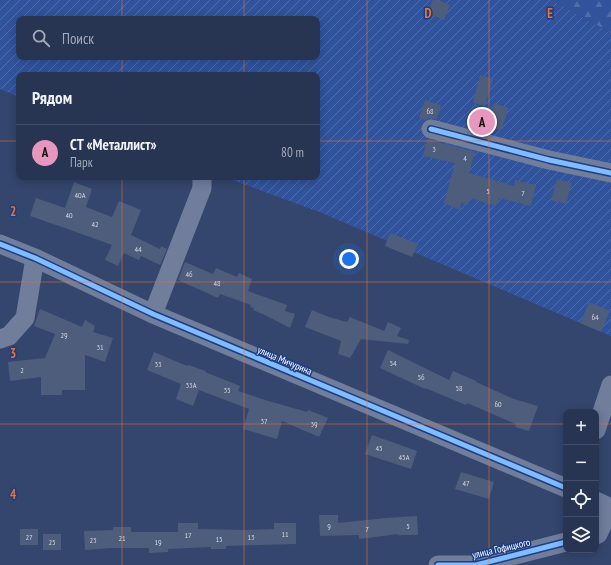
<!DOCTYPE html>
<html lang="ru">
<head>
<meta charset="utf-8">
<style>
  :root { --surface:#273452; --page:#333f5c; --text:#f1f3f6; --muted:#a4aab8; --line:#434f69; --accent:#e797bd }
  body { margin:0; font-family:"PT Sans Narrow",sans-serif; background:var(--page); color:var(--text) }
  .controls { position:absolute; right:12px; bottom:12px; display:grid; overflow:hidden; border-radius:8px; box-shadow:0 2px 10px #0003 }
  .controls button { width:36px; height:36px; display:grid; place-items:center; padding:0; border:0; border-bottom:1px solid var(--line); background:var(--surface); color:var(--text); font:20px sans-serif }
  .you { position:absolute; left:349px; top:259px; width:14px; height:14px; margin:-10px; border:3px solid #fff; border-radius:50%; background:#1a73e8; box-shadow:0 0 0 6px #1a73e833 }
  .badge { display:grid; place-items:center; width:26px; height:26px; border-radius:50%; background:var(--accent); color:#111; font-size:13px; font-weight:700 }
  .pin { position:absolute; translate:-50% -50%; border:2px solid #fff; box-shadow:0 1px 4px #0006 }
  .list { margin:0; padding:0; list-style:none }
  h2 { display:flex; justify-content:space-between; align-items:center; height:52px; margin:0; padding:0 16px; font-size:17px }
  h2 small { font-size:13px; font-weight:400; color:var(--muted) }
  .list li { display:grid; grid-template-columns:26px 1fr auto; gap:12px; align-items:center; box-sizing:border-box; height:56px; padding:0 16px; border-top:1px solid var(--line) }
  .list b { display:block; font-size:15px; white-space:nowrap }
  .list p { margin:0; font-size:13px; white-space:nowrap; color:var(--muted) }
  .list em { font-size:13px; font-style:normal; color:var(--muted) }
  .icon { flex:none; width:22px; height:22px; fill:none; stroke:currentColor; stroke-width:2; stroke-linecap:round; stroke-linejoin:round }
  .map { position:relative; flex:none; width:611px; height:565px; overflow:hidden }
  .search { position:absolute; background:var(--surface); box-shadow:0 2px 10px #0003; left:16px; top:16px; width:304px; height:44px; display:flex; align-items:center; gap:10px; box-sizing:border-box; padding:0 14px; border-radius:8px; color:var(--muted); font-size:15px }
  .panel { position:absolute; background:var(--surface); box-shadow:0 2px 10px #0003; left:16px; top:72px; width:304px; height:108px; border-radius:8px }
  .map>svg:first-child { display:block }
  .forest { fill:url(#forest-firs) }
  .garden { fill:url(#garden-furrows); fill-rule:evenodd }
  .building { fill:#4e5d7c }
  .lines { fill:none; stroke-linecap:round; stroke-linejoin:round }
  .minor { stroke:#707d9b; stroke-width:19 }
  .cycleway-casing { stroke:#1d3e84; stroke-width:8 }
  .cycleway { stroke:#80bcff; stroke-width:5 }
  .grid { fill:none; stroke:#eb7230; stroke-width:1; stroke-opacity:0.55 }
  .labels { text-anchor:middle; stroke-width:3; stroke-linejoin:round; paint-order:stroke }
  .number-label { font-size:8px; fill:#d3d6de }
  .street-label { font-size:10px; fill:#fff; stroke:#1d3e84 }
  .grid-label { font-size:13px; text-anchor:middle; font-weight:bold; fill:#eb7230; stroke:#1d3e84; stroke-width:3; stroke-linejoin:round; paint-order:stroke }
</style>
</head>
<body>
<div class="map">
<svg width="611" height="565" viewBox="0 0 611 565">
  <defs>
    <pattern id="forest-firs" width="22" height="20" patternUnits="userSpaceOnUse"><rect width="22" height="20" fill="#31539b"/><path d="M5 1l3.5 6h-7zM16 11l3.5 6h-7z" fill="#506daa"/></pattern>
    <pattern id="garden-furrows" width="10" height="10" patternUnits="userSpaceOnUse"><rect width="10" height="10" fill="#31539b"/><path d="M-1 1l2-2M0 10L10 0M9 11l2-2" fill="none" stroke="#506daa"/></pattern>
  </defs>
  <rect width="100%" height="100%" fill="#34466d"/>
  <path class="forest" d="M552,0H611V33Z"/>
  <path class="garden" d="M0,0H552L611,33V336L317,211L224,177H317V75H19V97L0,89ZM19,19H317V57H19Z"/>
  <g class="building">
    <path d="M433,0H439L450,5L444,20L427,13Z"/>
    <path d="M480,75L493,79L485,106L473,103Z"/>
    <path d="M425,100L441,105L437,119L428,118L426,120L419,118Z"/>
    <path d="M494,103L509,108L501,130L487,126Z"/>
    <path d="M427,139L475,152L469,173L514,186L515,180L536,185L531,206L499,198L496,206L470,198L468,205L461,202L460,210L444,203L455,163L423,156Z"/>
    <path d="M557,179L572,183L566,204L551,200Z"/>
    <path d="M74,182L92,189L86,207L112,217L119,201L141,210L131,235L160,249L161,246L167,249L160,265L141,256L139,260L124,253L118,266L105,260L112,245L65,228L30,216L36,198L65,208Z"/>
    <path d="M390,233L418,244L412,257L385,246Z"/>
    <path d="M185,262L213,274L216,268L237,277L239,273L252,279L248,291L287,305L285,311L295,314L290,328L265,315L253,310L254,308L250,307L251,305L220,294L218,298L178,280Z"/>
    <path d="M589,302L610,311L601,332L580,323Z"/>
    <path d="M40,309L82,327L85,320L95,326L93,332L113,338L105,362L85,355V390H62V395H41V377L10,381L8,362L45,358L55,334L34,326Z"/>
    <path d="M312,310L329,317L347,322L350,317L384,331L388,322L401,328L397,336L409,340L408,344L361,339L350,358L338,354L341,341L305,327Z"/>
    <path d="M388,350L449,380L453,371L476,381V382L514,399L538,406L529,431L515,427L516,424L467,403L466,405L425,388V389L380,368Z"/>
    <path d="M154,352L187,366L188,365L206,371L205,372L240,386L238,391L265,400L307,412L308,410L328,418L319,437L282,421L277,439L243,429L249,409L199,390L193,406L176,399L181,384L147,370Z"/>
    <path d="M372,435L417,451L411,469L365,454Z"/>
    <path d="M461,472L494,482L489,499L455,489Z"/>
    <path d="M319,515H338V523L386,518L417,516L418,535H398V534L359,539V535L320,536Z"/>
    <path d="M178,523H198V529L244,530L274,529V523H296V544L258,545L226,546V549H211V547L168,549V552L149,553V548H111L85,550L84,531L113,530V527H131V532H178Z"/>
    <rect x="20" y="529" width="18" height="16"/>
    <rect x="43" y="534" width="18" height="16"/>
  </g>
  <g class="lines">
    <g class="minor">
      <path d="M431,129L549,160L611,173"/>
      <path d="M0,244L35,258L153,314L566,488"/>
      <path d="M153,314L202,188V177"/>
      <path d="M0,339L9,336L25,318L35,258"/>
      <path d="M596,430L611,385"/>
      <path d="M596,501L611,508"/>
      <path d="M596,535L598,534L610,508"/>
      <path d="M438,565H476L566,542"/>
    </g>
    <g class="cycleway-casing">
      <g id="cycleway">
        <path d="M431,129L549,160L611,173"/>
        <path d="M0,244L35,258L153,314L566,488"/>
        <path d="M438,565H476L566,542"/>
      </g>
    </g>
    <use href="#cycleway" class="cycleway"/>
  </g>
  <path class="grid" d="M122,0V19M244,0V19M367,0V565M489,0V565M122,57V75M244,57V75M0,141H19M317,141H611M122,177V565M244,177V565M0,282H611M0,424H566M596,424H611"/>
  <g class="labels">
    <g class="number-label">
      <text x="430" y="114">68</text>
      <text x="434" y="152">3</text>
      <text x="465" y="161">4</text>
      <text x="488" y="194">5</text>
      <text x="523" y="196">7</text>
      <text x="80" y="198">40А</text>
      <text x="69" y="218">40</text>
      <text x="95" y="227">42</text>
      <text x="138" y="252">44</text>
      <text x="189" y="277">46</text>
      <text x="217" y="286">48</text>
      <text x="595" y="320">64</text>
      <text x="64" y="338">29</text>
      <text x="100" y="350">31</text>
      <text x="393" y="366">54</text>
      <text x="158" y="367">33</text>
      <text x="22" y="373">2</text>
      <text x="421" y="380">56</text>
      <text x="191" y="388">33А</text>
      <text x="459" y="391">58</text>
      <text x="227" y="393">35</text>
      <text x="498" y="407">60</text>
      <text x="264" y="424">37</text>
      <text x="314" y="427">39</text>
      <text x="379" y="451">45</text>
      <text x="404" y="460">45А</text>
      <text x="466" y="486">47</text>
      <text x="329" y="529">9</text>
      <text x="408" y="529">5</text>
      <text x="367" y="532">7</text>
      <text x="285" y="537">11</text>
      <text x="188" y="538">17</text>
      <text x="29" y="540">27</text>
      <text x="251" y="540">13</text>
      <text x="122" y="541">21</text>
      <text x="219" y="542">15</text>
      <text x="93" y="543">23</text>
      <text x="52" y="545">25</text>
      <text x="158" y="545">19</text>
    </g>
    <g class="street-label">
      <text transform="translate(285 360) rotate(23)" y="4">улица Мичурина</text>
      <text transform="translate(501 548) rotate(-13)" y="4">улица Гофицкого</text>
    </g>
  </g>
  <g class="grid-label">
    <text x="428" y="18">D</text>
    <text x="550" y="18">E</text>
    <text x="13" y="216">2</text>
    <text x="13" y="358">3</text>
    <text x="13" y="499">4</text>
  </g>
</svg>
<div class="controls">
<button>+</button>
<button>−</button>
<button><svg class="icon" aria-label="locate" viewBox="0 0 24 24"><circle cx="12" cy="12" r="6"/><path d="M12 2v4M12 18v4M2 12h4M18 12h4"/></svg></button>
<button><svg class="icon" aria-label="layers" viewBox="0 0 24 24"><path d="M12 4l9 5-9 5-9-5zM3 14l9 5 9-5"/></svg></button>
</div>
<div class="you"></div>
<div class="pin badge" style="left:482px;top:122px">A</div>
<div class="search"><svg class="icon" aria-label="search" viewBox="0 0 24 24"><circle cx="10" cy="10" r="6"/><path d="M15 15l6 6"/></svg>Поиск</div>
<section class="panel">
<h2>Рядом<small></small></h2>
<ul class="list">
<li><span class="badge">A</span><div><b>СТ «Металлист»</b><p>Парк</p></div><em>80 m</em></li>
</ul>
</section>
</div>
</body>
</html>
